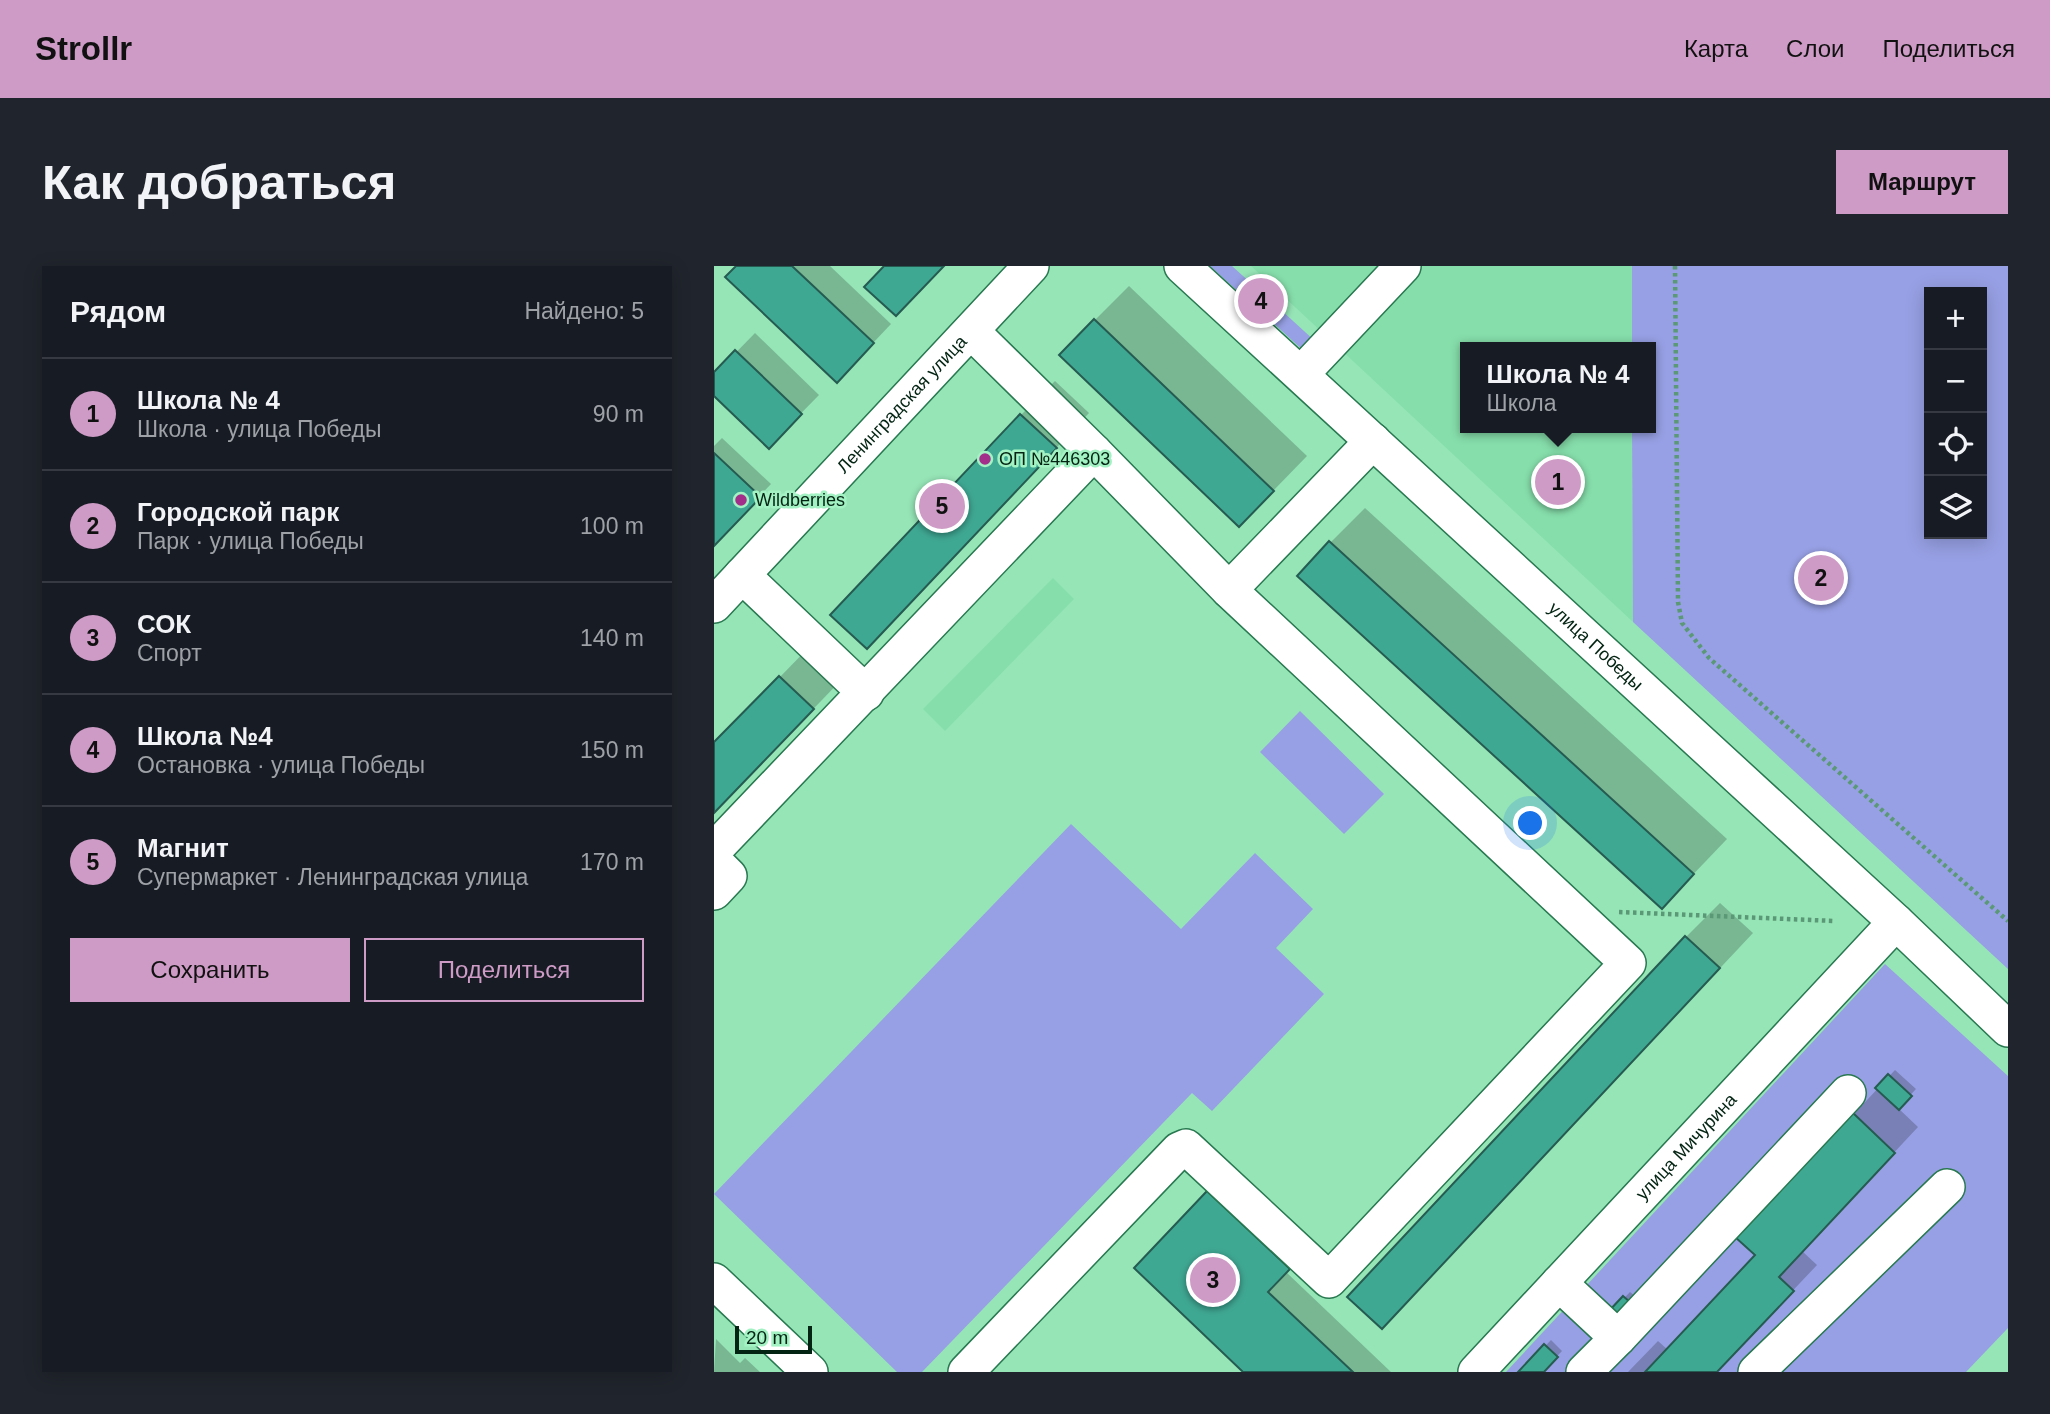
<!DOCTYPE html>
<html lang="ru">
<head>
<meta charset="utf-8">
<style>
  :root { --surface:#171b24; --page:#20242c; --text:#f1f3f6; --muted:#9ea1a6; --line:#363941; --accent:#cd9bc5 }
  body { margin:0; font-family:Arial,sans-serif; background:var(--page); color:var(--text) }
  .controls { position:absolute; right:21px; top:21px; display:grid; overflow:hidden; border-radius:0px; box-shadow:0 4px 18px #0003 }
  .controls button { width:63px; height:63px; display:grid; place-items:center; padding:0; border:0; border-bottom:2px solid var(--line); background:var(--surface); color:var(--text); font:35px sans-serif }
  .scale { position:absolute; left:21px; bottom:18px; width:77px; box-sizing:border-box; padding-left:7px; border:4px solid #032413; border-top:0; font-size:19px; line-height:24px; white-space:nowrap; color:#032413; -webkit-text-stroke:5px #a3f2c3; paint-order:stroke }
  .you { position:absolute; left:817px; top:558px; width:24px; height:24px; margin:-18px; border:5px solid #fff; border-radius:50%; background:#1a73e8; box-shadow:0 0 0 10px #1a73e833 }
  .badge { display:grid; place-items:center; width:46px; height:46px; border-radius:50%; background:var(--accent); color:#111; font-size:23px; font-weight:700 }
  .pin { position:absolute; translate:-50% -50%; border:4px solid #fff; box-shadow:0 2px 7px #0006 }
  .popup { position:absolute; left:746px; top:76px; width:196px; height:91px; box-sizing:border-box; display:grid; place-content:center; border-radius:0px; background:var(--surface); filter:drop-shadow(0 2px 5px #0005); font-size:23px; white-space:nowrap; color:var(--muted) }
  .popup b { font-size:26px; color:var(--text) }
  .popup::after { content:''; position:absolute; left:50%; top:100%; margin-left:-14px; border:14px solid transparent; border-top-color:var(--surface) }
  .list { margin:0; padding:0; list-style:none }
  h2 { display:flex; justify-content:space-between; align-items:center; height:91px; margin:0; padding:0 28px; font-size:30px }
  h2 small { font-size:23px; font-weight:400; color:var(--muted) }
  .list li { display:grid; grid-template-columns:46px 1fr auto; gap:21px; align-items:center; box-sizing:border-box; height:112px; padding:0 28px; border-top:2px solid var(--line) }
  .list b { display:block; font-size:26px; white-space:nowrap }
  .list p { margin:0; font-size:23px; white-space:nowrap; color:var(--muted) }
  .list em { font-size:23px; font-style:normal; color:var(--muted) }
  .actions { display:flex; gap:14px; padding:21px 28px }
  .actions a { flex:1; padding:16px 0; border:2px solid var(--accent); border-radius:0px; text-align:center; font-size:24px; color:var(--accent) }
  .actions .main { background:var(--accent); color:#111 }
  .icon { flex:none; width:38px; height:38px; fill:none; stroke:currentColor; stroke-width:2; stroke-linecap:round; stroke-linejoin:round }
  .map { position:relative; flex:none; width:1294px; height:1106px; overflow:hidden; border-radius:0px }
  header { display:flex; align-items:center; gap:42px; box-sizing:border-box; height:98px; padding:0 35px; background:var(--accent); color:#111 }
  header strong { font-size:33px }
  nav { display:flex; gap:38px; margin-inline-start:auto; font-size:24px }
  .intro { display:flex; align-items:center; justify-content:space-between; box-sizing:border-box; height:168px; padding:0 42px }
  h1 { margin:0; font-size:49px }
  .button { padding:18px 32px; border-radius:0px; background:var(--accent); color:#111; font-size:24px; font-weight:700 }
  main { display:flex; gap:42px; padding:0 42px }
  aside { flex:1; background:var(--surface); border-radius:0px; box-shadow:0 4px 18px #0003 }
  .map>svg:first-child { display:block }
  .built { fill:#86deab }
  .green { fill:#97a0e4; fill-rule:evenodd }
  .shadow { fill:#0003 }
  .building { fill:#3fa893; stroke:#255b50; stroke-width:2 }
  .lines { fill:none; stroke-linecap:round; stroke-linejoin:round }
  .minor-casing { stroke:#287850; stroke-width:38 }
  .path { stroke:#5b9875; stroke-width:4.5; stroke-dasharray:3.5 3.5; stroke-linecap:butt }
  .minor { stroke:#fff; stroke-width:35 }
  .poi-dot { fill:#a22f8a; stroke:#a3f2c3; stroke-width:2.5 }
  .labels { text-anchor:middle; stroke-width:5; stroke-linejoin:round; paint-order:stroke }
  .street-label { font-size:18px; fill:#032413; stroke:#a3f2c3 }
  .poi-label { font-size:18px; fill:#032413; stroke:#a3f2c3; text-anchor:start }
</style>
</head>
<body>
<header>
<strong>Strollr</strong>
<nav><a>Карта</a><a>Слои</a><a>Поделиться</a></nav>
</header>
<div class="intro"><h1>Как добраться</h1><a class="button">Маршрут</a></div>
<main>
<aside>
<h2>Рядом<small>Найдено: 5</small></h2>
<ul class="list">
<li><span class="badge">1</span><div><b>Школа № 4</b><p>Школа · улица Победы</p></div><em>90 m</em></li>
<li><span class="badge">2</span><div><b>Городской парк</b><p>Парк · улица Победы</p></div><em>100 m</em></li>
<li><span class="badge">3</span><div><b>СОК</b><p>Спорт</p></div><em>140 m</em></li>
<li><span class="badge">4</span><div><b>Школа №4</b><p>Остановка · улица Победы</p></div><em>150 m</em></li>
<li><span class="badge">5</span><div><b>Магнит</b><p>Супермаркет · Ленинградская улица</p></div><em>170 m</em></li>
</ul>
<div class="actions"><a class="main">Сохранить</a><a>Поделиться</a></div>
</aside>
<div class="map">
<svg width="1294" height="1106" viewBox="0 0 1294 1106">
  <rect width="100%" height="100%" fill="#96e5b7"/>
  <g class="built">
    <path d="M537,0H918V81H751V162H918L919,356Z"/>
    <path d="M339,312L360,333L231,465L209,443Z"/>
  </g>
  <g class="green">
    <path d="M496,0H518L539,19L529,30Z"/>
    <path d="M918,0H1294V703L919,356L918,162H937V81H918ZM1215,26H1268V268H1215Z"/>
    <path d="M567,44L602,76L592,87L557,55Z"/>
    <path d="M586,445L670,528L630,568L546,486Z"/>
    <path d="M357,558L467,663L541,587L599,643L562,682L610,728L498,845L478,827L208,1106H183L0,928Z"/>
    <path d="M1171,698L1294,810V1062L1252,1106H792Z"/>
  </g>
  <g class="shadow">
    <path d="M24,0H116L177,58L141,96Z"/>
    <path d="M415,20L593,190L559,225L381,54Z"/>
    <path d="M41,67L105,129L55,180L0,128V109Z"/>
    <path d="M341,115L375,147L187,347L307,149Z"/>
    <path d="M8,172L57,218L0,278V180Z"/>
    <path d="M651,242L1013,573L948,641L616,277Z"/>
    <path d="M100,376L133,408L0,546V479Z"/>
    <path d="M1006,637L1039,667L702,1026L972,671Z"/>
    <path d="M1181,804L1202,823L1184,842L1204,861L1088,985L1103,999L1002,1106H914L944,1075L954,1084L1043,989L1140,848Z"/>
    <path d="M513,908L593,984L572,1006L677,1106H532L422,1002Z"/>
    <path d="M916,1026L927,1035L897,1046Z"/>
    <path d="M2,1073L26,1097L31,1092L46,1106H0Z"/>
    <path d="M837,1074L848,1085L828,1106H807Z"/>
  </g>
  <g class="building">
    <path d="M22,0H78L160,77L123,117L11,11Z"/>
    <path d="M170,0H230L182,50L150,21Z"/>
    <path d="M380,53L560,225L525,261L345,89Z"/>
    <path d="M21,84L88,148L55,183L0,130V106Z"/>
    <path d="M306,148L343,182L153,383L116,349Z"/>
    <path d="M0,187L47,231L0,280Z"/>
    <path d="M615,275L980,608L948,643L583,310Z"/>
    <path d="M65,410L100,443L0,547V476Z"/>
    <path d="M971,670L1006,702L668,1063L633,1031Z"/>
    <path d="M1174,808L1198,830L1185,844L1161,822Z"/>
    <path d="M1138,846L1181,887L1065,1011L1080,1025L1003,1106H931L1041,989L1021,971Z"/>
    <path d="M493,925L576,1003L554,1026L639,1106H529L420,1002Z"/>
    <path d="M909,1030L923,1042L908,1058L894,1046Z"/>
    <path d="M830,1078L844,1091L830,1106H804Z"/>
  </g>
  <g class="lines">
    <g class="minor-casing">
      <g id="minor">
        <path id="s1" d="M468,0L1182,656L1294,763"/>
        <path d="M257,65L380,186"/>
        <path d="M587,108L689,0"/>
        <path d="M28,309L152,427"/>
        <path d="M515,324L659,175"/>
        <path id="s2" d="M0,339L317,0"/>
        <path d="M0,584L380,186L515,324L914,697L615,1014L472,881L465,884L252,1106"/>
        <path d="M0,595L15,610L0,626"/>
        <path d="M0,1015L96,1106"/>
        <path d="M845,1017L904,1072L870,1106"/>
        <path d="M904,1072L1134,827"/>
        <path id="s3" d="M762,1106L1182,656"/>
        <path d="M1042,1106L1233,921"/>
      </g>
    </g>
    <g class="path">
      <path d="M961,0L964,336L968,357L995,392L1294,655"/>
      <path d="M905,646L1121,655"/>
    </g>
    <use href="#minor" class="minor"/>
  </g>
  <g class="poi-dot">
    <circle cx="271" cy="193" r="7"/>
    <circle cx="27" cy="234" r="7"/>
  </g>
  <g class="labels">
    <g class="street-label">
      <text dy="6" stroke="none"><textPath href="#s2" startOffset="275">Ленинградская улица</textPath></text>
      <text dy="6" stroke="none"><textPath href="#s1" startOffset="562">улица Победы</textPath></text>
      <text dy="6" stroke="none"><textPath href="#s3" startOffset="308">улица Мичурина</textPath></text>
    </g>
    <g class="poi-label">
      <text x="285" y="199">ОП №446303</text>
      <text x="41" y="240">Wildberries</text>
    </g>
  </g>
</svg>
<div class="controls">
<button>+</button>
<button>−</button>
<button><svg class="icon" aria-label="locate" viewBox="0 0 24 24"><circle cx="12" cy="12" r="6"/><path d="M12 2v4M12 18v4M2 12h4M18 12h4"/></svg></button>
<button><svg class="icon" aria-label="layers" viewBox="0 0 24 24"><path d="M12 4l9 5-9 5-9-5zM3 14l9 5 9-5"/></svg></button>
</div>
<div class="scale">20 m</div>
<div class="you"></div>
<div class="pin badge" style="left:844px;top:216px">1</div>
<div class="popup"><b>Школа № 4</b>Школа</div>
<div class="pin badge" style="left:1107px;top:312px">2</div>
<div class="pin badge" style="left:499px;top:1014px">3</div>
<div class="pin badge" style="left:547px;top:35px">4</div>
<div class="pin badge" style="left:228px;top:240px">5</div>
</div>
</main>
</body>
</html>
